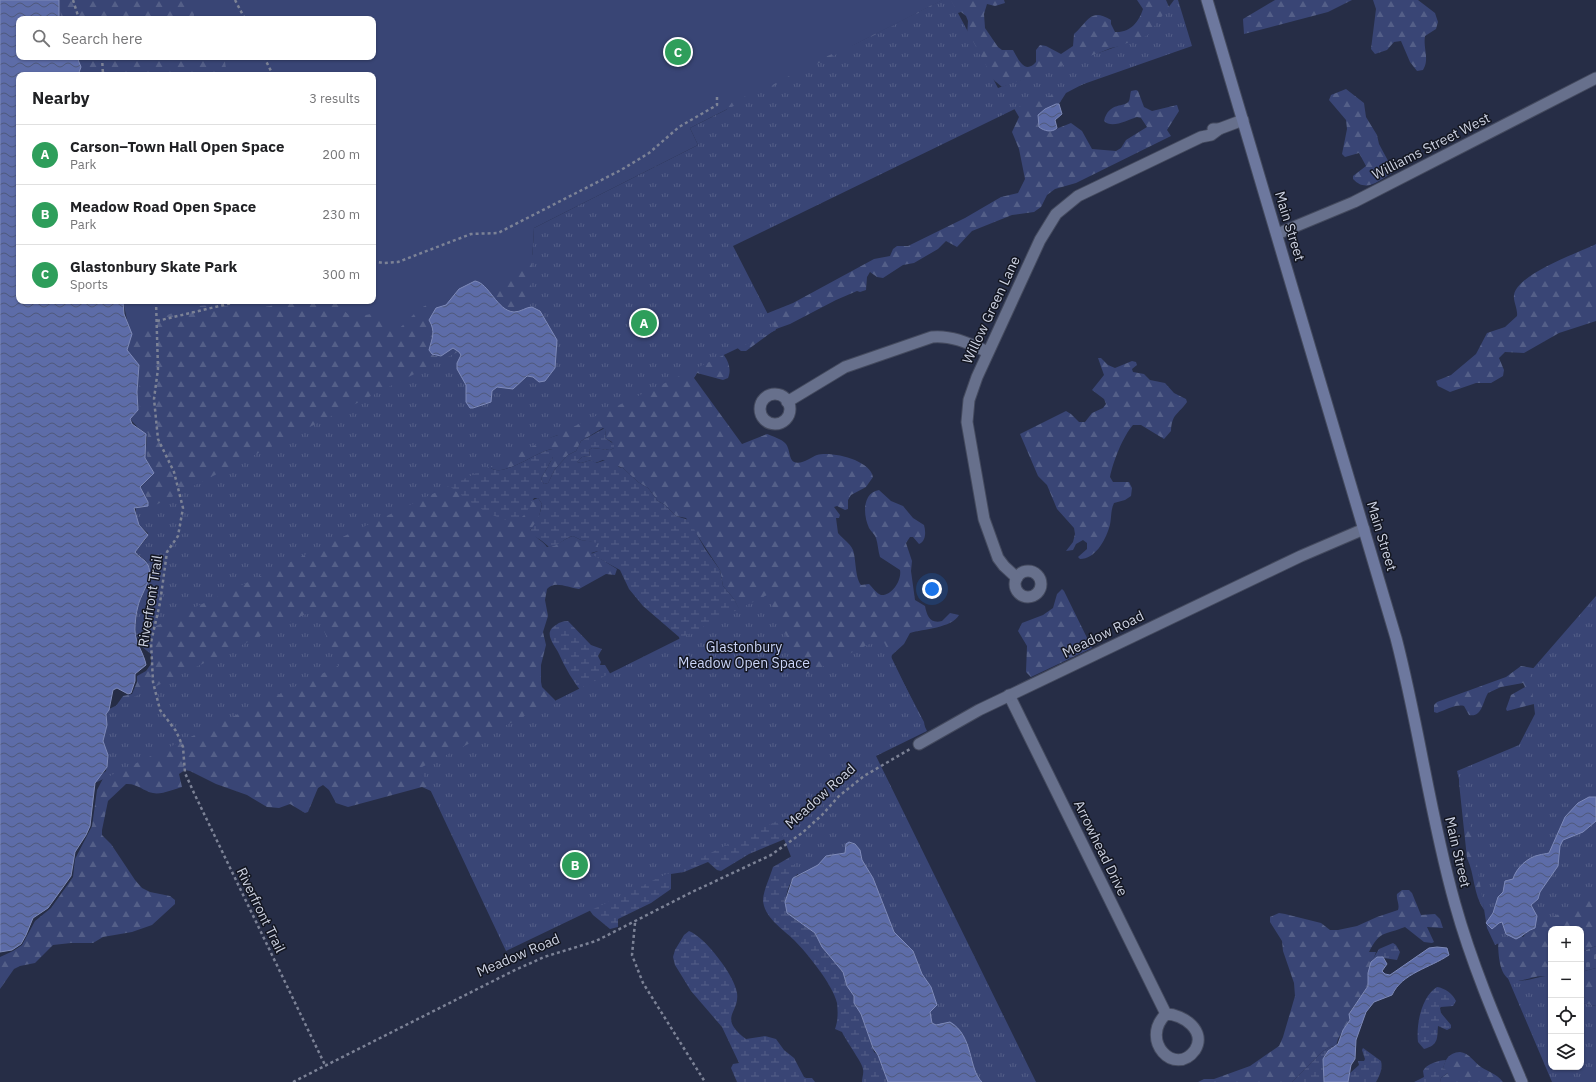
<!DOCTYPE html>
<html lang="en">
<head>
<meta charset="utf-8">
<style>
  :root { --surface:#fff; --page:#f6f6f6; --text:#202124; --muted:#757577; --line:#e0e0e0; --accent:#ea580c }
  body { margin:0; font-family:"IBM Plex Sans",sans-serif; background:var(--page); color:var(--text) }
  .controls { position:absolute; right:12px; bottom:12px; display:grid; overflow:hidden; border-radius:8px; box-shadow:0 1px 3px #0004 }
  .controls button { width:36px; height:36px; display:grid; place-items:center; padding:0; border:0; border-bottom:1px solid var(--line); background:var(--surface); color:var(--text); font:20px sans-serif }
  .you { position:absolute; left:932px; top:589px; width:14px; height:14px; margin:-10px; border:3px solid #fff; border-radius:50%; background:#1a73e8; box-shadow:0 0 0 6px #1a73e833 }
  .badge { display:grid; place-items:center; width:26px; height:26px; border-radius:50%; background:var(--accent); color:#fff; font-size:13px; font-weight:700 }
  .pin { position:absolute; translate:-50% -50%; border:2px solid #fff; box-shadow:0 1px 4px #0006 }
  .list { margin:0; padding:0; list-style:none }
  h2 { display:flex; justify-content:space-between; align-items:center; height:52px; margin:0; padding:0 16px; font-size:17px }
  h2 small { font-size:13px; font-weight:400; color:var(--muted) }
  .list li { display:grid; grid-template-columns:26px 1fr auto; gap:12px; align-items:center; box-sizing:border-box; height:60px; padding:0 16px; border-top:1px solid var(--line) }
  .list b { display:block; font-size:15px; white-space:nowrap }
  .list p { margin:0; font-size:13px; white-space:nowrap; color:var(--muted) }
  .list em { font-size:13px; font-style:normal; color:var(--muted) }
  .icon { flex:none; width:22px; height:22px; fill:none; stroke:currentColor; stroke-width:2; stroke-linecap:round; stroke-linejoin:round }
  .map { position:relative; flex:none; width:1596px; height:1082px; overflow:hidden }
  .search { position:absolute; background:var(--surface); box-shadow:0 1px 3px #0004; left:16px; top:16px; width:360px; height:44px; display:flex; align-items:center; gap:10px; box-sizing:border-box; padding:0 14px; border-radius:8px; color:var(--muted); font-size:15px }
  .panel { position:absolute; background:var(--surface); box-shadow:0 1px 3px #0004; left:16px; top:72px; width:360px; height:232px; border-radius:8px }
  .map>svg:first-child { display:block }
  .green { fill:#394575 }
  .forest { fill:url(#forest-firs) }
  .wetland { fill:url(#wetland-marsh) }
  .cemetery { fill:url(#cemetery-stones) }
  .park { fill:url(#park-tufts) }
  .water { fill:url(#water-waves); stroke:#7e8ab9 }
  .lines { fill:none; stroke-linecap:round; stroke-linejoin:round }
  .minor-casing { stroke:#444a5e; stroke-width:13 }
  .secondary-casing { stroke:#444a5e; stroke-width:13 }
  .path { stroke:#7c8296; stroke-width:2.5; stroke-dasharray:3 3; stroke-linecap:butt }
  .minor { stroke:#67708c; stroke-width:11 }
  .secondary { stroke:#6d789e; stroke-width:11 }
  .labels { text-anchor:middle; stroke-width:3; stroke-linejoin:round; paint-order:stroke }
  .street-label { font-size:14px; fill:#ccd1e1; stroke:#131621 }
  .park-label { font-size:14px; fill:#cbd5f8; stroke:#131621 }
</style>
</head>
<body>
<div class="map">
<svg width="1596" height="1082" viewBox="0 0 1596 1082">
  <defs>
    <pattern id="forest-firs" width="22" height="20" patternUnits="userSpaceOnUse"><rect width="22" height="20" fill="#394575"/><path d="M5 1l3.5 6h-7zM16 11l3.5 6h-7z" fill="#545f88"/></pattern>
    <pattern id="wetland-marsh" width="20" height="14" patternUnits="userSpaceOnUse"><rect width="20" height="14" fill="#394575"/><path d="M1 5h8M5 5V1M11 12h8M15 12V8" fill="none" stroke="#545f88"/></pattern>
    <pattern id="cemetery-stones" width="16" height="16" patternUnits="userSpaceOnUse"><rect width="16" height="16" fill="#394575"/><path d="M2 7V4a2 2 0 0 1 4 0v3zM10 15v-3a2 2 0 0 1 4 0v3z" fill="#545f88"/></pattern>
    <pattern id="park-tufts" width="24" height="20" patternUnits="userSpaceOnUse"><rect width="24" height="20" fill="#394575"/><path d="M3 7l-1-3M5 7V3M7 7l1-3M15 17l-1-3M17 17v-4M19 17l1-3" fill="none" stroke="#545f88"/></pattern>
    <pattern id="water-waves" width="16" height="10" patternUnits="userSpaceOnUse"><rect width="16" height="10" fill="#5d6ca8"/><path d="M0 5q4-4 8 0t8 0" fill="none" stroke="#4f587b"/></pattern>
  </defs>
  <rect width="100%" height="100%" fill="#262d46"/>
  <path class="green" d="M59,0H943L690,128L698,145L534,228L529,316L136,515V507L148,506V502L140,488L154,473L145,458L147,437L130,419L138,410L137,392L139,365L126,350L131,339L123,301H373V75H78L80,63L77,57H373V19H59Z"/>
  <g class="forest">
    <path d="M60,0H196L197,4L193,19H61Z"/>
    <path d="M942,0H1004L1005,3L995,6L987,4L984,14L985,28L998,47L1002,50H1013C1018,59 1025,75 1036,62V50L1040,45L1046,46L1061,54L1073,46L1074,34C1088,22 1090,7 1111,20V24L1115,32C1130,33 1139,22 1143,9L1137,0H1166L1169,7L1172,20L1140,42L1111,48L1077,62L1002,87L989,76L967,35L968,21L966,16L961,12L958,13L725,112L733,101L765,89L823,58L855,44Z"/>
    <path d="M1275,0H1352L1328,12L1244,34L1243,19Z"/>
    <path d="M1373,0H1418L1435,13L1438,22L1436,29L1425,36C1423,49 1430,59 1423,70L1417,71L1410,62L1401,41L1394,42L1387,50L1375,54L1371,49L1376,9Z"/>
    <path d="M80,57H219L225,62L227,75H82L85,64Z"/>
    <path d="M1087,82L1066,93L1059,104L1045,109L1038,115L1039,127L1056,129L1071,123L1082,131L1092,149L1116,151L1121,148L1126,140L1147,127L1141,118L1137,117C1127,120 1112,129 1104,121C1109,101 1125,108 1129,101C1130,99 1130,94 1131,91L1136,90L1138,91L1144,107L1152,111L1177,105L1179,111L1167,130L1171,136L1076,183L1055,189L1047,195L1041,207L1034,212L1012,215L972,231L957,247L946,241L938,249L914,263L903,265L883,278L877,277L870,272L867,277L866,290L860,292L857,291L836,300L790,324L776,329L746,351H741L735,346L763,315L793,303L874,259L890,256L893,249L897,246H908L965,218L1001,197L1018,193L1025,179L1019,149L1012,132L1019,117L1012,105Z"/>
    <path d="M1346,89L1364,103L1366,117L1377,135L1379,144L1393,170L1392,173C1378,181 1366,193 1353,179V176L1366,166L1359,153L1345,157L1342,154L1347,129L1346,120L1329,100L1331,95Z"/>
    <path d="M550,236L709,338C718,348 735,362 728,378L723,380L697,373L694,378L742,444L767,434C772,436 782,439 786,444C790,449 789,460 794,462C802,465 811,457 817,455C832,451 870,460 873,477L866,487L851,495L848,500V509L845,510L837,506L834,507L840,515L839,518H836L838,533C843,539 850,543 853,550C856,558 855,578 861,585L869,584C872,587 877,594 881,595C892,596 902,580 900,570L880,557C878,551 878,544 876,538C875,535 871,531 869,528C863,515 862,493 879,490L891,501L903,506L913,518L924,525C926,532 926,541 919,544L913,537H910L906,543L912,561L911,571L915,600L925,606C927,616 930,624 942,621L950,613L959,615C952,628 923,629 910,633L904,644L892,655L891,659L924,722L925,728L899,740L754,641L734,599L723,586L720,570L686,518L676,516L665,505L658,501L648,488L638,482L623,468L603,460L595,463L591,460L581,463L577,462L582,457L590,456L589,450L592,448L610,450L614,448L612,442L605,438L606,430L603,428L581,441L576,451L568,455L555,469L548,483L544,484L541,479L553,457V449C538,450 504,478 491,468L490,466L525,446L558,435L528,307C513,313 506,310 495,298L498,282L526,262Z"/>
    <path d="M1596,244V321L1559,333L1524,353L1505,352L1499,358L1504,370L1503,376L1491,383H1476L1450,392L1438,386L1436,381L1451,375L1476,354L1487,333L1505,327L1517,316C1518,309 1513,301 1514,295C1517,274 1578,253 1596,244Z"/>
    <path d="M287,301H336L340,307L350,316L355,317L371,314L382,317L391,332C404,331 417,303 433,304L436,308L431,315L433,339L430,347L434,356H441L449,348L457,349L459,352L453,487L465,497L533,500L538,498L542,504L538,521L530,530C535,538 542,540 547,547C558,546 563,539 573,536L581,540L596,542L598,543V551L591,553L617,569L615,575L606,574L579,589C568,588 555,580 547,589L545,600L548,616L543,632L546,645L541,665V682L542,687L555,700L558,710L431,791L422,787L348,807L336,803L329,790L323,785L318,788L308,812L305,813L290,804L279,808L267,807L247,795L216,784L190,771L185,770L179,774L182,787C175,789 161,795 153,793C143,791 137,783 126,784L108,801L102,830V835L111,844L135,880L142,888L150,892L170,896L175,900V904L152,925L132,932L103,937L93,943H71L53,945L35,963L20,966L14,969L0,989V957L13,951L22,945L35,921L51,908L73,877L75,859L92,826L97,790L109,767L111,713L123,696L132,694L137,682V676L146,671L151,664V654L142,647L137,636L149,629L150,535L138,520L136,510L147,509L149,507V501L142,489L152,480L155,473L147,456L148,433C142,427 137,424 136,415L140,410L139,392L141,365L129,349C131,333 137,330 150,323C166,315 182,308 199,306C221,304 242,310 264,307C272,306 280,303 287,301Z"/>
    <path d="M1098,358H1101L1108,365L1115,368L1132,361L1136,362L1137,365L1132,369L1133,372L1144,374L1150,380L1165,383L1174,393L1186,399L1187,402C1178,415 1172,413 1171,431L1164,439L1141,425H1133C1123,436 1113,462 1110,477L1113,482H1129L1132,488L1131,496L1125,500L1114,503C1110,511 1112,520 1109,528C1105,541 1095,559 1080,559L1078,557L1087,549V543L1083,540L1076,544L1073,550L1066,551L1073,542L1075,534L1074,528L1057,509L1047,485L1038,476L1020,434L1066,411L1071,414L1079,422H1085L1092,413L1103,408L1106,404L1104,399L1092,390L1104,375Z"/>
    <path d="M1062,589L1064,591L1092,648L1031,677L1026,672L1027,646L1018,631L1022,623L1043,615L1053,608L1057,594Z"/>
    <path d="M1521,666L1544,670L1534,704L1507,711L1506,709L1511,695L1525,687L1523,683L1501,687L1488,693C1483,701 1482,718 1469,715L1464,706C1455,704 1446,710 1437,713L1434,712V705L1437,702L1506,677Z"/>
    <path d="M1479,769L1484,910C1473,894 1475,875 1467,858L1459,783V779Z"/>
    <path d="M1596,821V946L1581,952V929H1551V979C1542,972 1528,980 1518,981C1494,984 1498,937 1499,923L1523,937L1529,930Z"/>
    <path d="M1402,890H1409L1412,893L1421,915L1435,914L1440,919L1443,928L1427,927L1434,942L1432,943L1424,942L1405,927C1385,935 1380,930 1369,952H1376L1368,973V986L1349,1013L1350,1019L1338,1039L1336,1046L1330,1047L1323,1051L1292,1082H1198L1204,1079H1214L1250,1066L1279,1046L1283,1037L1295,996L1294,983L1283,951L1282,941L1270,922V917L1279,913L1285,914L1321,923L1330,930H1338L1357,926L1377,917L1398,910C1400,904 1396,900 1397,894Z"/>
    <path d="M1596,968V1006L1581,1003V972Z"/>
    <path d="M1460,1052C1469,1053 1474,1062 1481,1067C1490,1073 1496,1073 1503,1082H1440L1441,1078L1448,1073L1443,1068C1446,1059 1448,1053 1460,1052Z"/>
  </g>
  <g class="wetland">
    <path d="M567,428L558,435L525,446L491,466V468C504,478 538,450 553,449V457L541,479L544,484L548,483L555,469L568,455L576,451L581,441L605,428L606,430L605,438L614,444V448L610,450L592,448L589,450L590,456L582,457L577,462L581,463L591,460L596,463L606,460L615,462L619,467L623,468L638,482L648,488L658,501L665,505L676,516L689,520L705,549L720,570L723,586L734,599L742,614L785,839L749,854L721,871L717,870L708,862L684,872L671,874V889L651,903L618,919V927L610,929L593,915L583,901V694C573,681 565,668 559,654C555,645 542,633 556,625C560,622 563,621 568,621L591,645L602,649L598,656L601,662L600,665H605L611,675L680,641L679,637L643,606L629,589L620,570L591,554L598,551V543L581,540L573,536C564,538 558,547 549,547L542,541L531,534L530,530C537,522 540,515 542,504L538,498H534C530,504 528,512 522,517C500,532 454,488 436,476Z"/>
    <path d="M797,853L800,872C787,882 784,898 787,913L815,933L822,947L843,972L847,986L854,996V1003L861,1014L874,1052L878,1055L888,1082H862C862,1078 864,1073 863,1069C863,1064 845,1039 842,1032L835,1029C838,1021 838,1012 837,1003C833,985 807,953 794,940C783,929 763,917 763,899C764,889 770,877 773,867Z"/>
    <path d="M689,931C705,937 735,976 737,993C740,1013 717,1017 746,1039L765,1036L776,1039L784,1050L794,1058L804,1077L806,1078H812L815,1082H737L731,1068L733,1064L739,1063L722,1027L691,991L675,965L673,957L675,950L684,935Z"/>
    <path d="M1393,943L1396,945L1400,952L1397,960L1377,957L1371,962L1379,949Z"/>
    <path d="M1437,987C1445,988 1453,994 1456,1001L1453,1006L1441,1007L1440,1008L1441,1013L1451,1025V1028L1447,1030L1438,1026C1437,1038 1439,1045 1424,1049L1418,1042C1416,1025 1421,997 1437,987Z"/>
    <path d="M1330,1047H1333C1319,1056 1324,1068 1324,1082H1292L1323,1051Z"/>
    <path d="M1363,1048L1381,1061C1383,1068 1380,1075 1376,1082H1348L1349,1074L1359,1065L1358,1061H1364L1365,1059L1362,1050Z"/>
    <path d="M1446,1060L1443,1068L1449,1072L1441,1078L1440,1082H1414L1424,1077L1423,1071C1426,1064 1439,1060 1446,1060Z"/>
  </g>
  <path class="cemetery" d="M1596,946V968L1581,972V952Z"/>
  <g class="park">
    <path d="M944,0H951L998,88L1147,36L1174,0H1178L1192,46L1021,106L733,246L776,330L135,636L137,608L147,583L149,569L146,561L135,552L146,539L148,533L139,525L136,515L529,316L534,228L698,145L690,128Z"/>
    <path d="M767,595L805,675L882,638L927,731L876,756L1036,1082H895L843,957L806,895L777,821L506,951L420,768Z"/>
    <path d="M1596,596V896L1495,945L1487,928L1472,833L1457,771L1519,745L1535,714L1530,672Z"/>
    <path d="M314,610L340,665L95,783L97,778L106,771L108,755L103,741L107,725L106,714L109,709Z"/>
    <path d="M1507,976C1517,986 1534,977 1547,976L1551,979V1067H1581V1003L1596,1006V1082H1552Z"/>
  </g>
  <g class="water">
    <path d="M0,0H59V19H19V57H77L81,67L78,75H19V301H123L124,314L132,334L127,350L139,365L137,392L138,410L130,419L132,424L146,434L145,458L154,473L140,487L148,502V506L134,508L139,525L148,535L135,552C138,557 145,559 148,565C154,578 141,593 138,606C136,613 135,623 135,630C135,643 144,653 146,665L135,674V681L131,693L128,694L117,688L113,690L109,710L106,714L107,725L103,741L108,755L107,767L95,783L90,826L86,835L75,852L71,876L48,908L33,918L26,935L21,944L12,950L0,952Z"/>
    <path d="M1056,104H1059L1062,114L1055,120L1057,128C1052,133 1044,131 1039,127L1038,115L1045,109Z"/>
    <path d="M475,281C489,283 497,311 514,312C521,312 526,307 532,307L540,311L557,340L555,368L545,381L539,382L533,377L527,376L513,389L497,387L492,391L491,402L473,408H470L466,402V385L457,369V363L461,355L459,352L453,348L441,356L432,354L429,350C432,338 436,332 429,320L436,308L446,305L459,289Z"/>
    <path d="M1589,797H1596V821L1583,832L1563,840L1560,846L1558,866L1540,892L1538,899L1531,905L1537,916L1535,928C1527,930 1524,936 1516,939L1506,934L1502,922L1499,923L1492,929L1486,923L1493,913L1498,897L1503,892L1505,881L1513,879C1516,868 1528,857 1539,855C1543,854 1545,854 1549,853L1565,817L1578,803Z"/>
    <path d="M849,842L855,844L860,850L862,860L873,878L894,932L913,951L922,974L931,987L937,1005L930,1012L932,1023L936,1025L950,1022C974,1036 968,1069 982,1082H888L878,1055L873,1048L861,1014L854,1003V996L847,986L843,972L822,947L815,933L787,913L785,902L793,878L818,865L826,856L845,853L846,844Z"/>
    <path d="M1437,947L1447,948L1449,955C1430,968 1402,973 1392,995L1374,1002L1366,1012L1356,1040L1355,1059L1351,1065L1348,1082H1324L1323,1059L1328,1051L1338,1044L1343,1030L1350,1020L1349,1014L1368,986V973L1371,962L1377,957H1383L1387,964L1382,971L1385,974L1390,975L1429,948Z"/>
  </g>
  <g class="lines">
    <g class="minor-casing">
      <g id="minor">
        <path d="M1213,129H1219L1243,120"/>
        <path d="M1277,234L1354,202L1596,78"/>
        <circle cx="775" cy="409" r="15"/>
        <path d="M787,402L845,367L932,337C952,335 970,344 988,352"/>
        <circle cx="1028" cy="584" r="13"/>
        <path d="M1017,578L1004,566L998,558L984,519L967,422L969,400L977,377L1040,240L1056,214L1078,196L1201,137L1211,135L1219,129"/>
        <path d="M1009,695L1166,1014"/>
        <path d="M919,744L979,710L1301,556L1364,529"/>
        <path d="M1166,1014C1183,1014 1207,1031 1195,1050C1175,1078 1139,1040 1166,1014Z"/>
      </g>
    </g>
    <g class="secondary-casing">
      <path id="secondary" d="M1207,0L1396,638C1419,726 1430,816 1455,904C1472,965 1497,1023 1522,1082"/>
    </g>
    <g class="path">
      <path d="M73,0L79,19"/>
      <path d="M235,0L245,19"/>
      <path d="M102,57L103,75"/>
      <path d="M264,57L273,75"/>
      <path d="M373,261L383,263L398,262L471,234L498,233L621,170L649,153L679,127L717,105V95"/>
      <path d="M156,301L158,369L154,399L158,439L174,472L183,508L178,536L167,552L160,603L151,642L153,682L160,710L176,731L183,747L185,773L194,793L325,1065"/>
      <path d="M157,321L240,301"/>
      <path d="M635,923L632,955L643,983L705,1082"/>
      <path d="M293,1082L513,971L544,957L596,941L690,893L771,855L802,833L822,815L839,796L864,776L910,749"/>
    </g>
    <use href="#minor" class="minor"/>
    <use href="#secondary" class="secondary"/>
  </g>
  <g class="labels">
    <g class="street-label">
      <text transform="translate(1431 146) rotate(-27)" y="5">Williams Street West</text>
      <text transform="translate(1290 226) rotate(73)" y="5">Main Street</text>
      <text transform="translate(991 310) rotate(-65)" y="5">Willow Green Lane</text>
      <text transform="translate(1382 536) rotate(73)" y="5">Main Street</text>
      <text transform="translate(150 601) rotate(-81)" y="5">Riverfront Trail</text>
      <text transform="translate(1103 634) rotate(-26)" y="5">Meadow Road</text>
      <text transform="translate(820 796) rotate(-42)" y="5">Meadow Road</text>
      <text transform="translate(1101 848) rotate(64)" y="5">Arrowhead Drive</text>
      <text transform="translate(1458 852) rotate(77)" y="5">Main Street</text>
      <text transform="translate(261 910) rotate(64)" y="5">Riverfront Trail</text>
      <text transform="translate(518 955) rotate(-23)" y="5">Meadow Road</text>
    </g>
    <g class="park-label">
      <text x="744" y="652">Glastonbury<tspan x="744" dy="16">Meadow Open Space</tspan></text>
    </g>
  </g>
</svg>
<div class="controls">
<button>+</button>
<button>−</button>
<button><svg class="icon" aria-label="locate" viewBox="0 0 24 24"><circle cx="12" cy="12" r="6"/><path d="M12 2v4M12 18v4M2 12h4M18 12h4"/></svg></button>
<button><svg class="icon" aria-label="layers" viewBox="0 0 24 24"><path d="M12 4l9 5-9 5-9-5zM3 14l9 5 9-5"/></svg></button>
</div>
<div class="you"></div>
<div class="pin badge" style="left:644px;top:323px;background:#2e9e5b">A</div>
<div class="pin badge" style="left:575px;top:865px;background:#2e9e5b">B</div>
<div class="pin badge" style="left:678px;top:52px;background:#2e9e5b">C</div>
<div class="search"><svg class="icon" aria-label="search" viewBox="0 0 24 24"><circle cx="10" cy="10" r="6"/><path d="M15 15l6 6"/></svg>Search here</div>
<section class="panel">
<h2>Nearby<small>3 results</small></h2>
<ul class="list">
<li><span class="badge" style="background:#2e9e5b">A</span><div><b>Carson–Town Hall Open Space</b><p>Park</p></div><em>200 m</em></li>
<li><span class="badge" style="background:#2e9e5b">B</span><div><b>Meadow Road Open Space</b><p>Park</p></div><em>230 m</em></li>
<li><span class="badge" style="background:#2e9e5b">C</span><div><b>Glastonbury Skate Park</b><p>Sports</p></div><em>300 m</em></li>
</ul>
</section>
</div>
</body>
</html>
